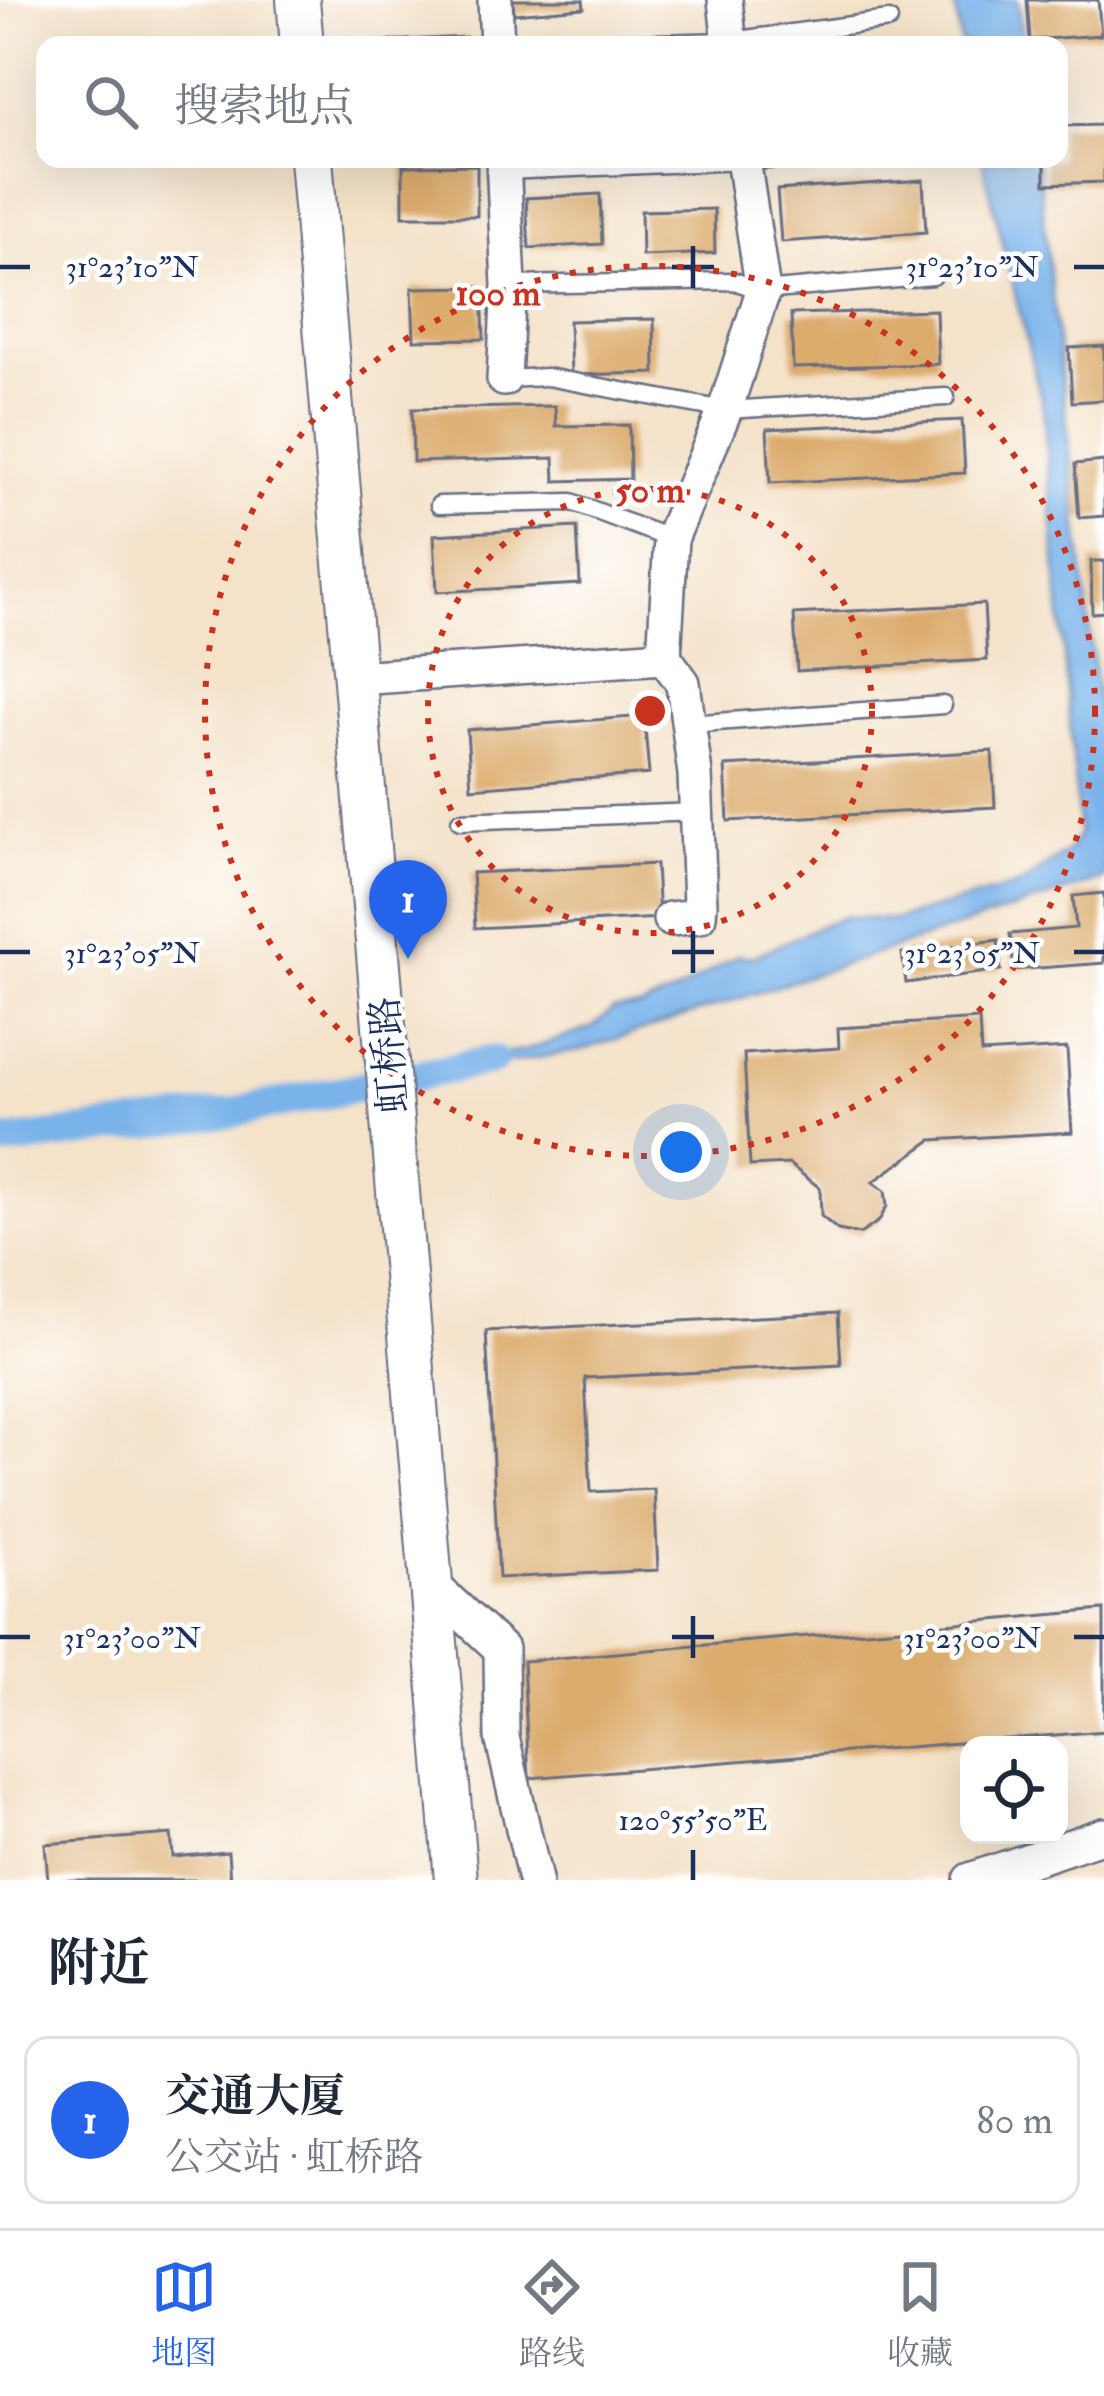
<!DOCTYPE html>
<html lang="zh">
<head>
<meta charset="utf-8">
<style>
  :root { --surface:#fff; --page:#f2f2f3; --text:#1f2937; --muted:#747a83; --line:#e0e1e3; --accent:#2563eb }
  body { margin:0; font-family:"IM FELL Double Pica","Noto Serif SC",serif; background:var(--page); color:var(--text) }
  .controls { position:absolute; right:36px; bottom:36px; display:grid; overflow:hidden; border-radius:24px; box-shadow:0 12px 48px #0002 }
  .controls button { width:108px; height:108px; display:grid; place-items:center; padding:0; border:0; border-bottom:3px solid var(--line); background:var(--surface); color:var(--text); font:60px sans-serif }
  .you { position:absolute; left:681px; top:1152px; width:42px; height:42px; margin:-30px; border:9px solid #fff; border-radius:50%; background:#1a73e8; box-shadow:0 0 0 18px #1a73e833 }
  .badge { display:grid; place-items:center; width:78px; height:78px; border-radius:50%; background:var(--accent); color:#fff; font-size:39px; font-weight:700 }
  .pin { position:absolute; translate:-50% -99px; filter:drop-shadow(0 3px 6px #0008) }
  .pin::after { content:''; position:absolute; top:63px; width:42px; height:36px; background:inherit; clip-path:polygon(0 0,100% 0,50% 100%) }
  .list { margin:0; padding:0; list-style:none }
  h2 { display:flex; justify-content:space-between; align-items:center; height:156px; margin:0; padding:0 48px; font-size:51px }
  h2 small { font-size:39px; font-weight:400; color:var(--muted) }
  .list li { display:grid; grid-template-columns:78px 1fr auto; gap:36px; align-items:center; box-sizing:border-box; height:168px; margin:0 24px 24px; padding:0 24px; border:3px solid var(--line); border-radius:24px }
  .list b { display:block; font-size:45px; white-space:nowrap }
  .list p { margin:0; font-size:39px; white-space:nowrap; color:var(--muted) }
  .list em { font-size:39px; font-style:normal; color:var(--muted) }
  .icon { flex:none; width:66px; height:66px; fill:none; stroke:currentColor; stroke-width:2; stroke-linecap:round; stroke-linejoin:round }
  .map { position:relative; flex:none; width:1104px; height:1880px; overflow:hidden }
  .search { position:absolute; background:var(--surface); box-shadow:0 12px 48px #0002; left:36px; right:36px; top:36px; height:132px; display:flex; align-items:center; gap:30px; box-sizing:border-box; padding:0 42px; border-radius:24px; color:var(--muted); font-size:45px }
  .sheet { height:348px; background:var(--surface) }
  nav { display:flex; justify-content:space-around; align-items:center; box-sizing:border-box; height:168px; border-top:3px solid var(--line); background:var(--surface); font-size:33px; color:var(--muted) }
  nav a { display:grid; justify-items:center; gap:6px }
  nav .on { color:var(--accent) }
  .map>svg:first-child { display:block }
  .water { fill:#79b3ea; stroke:#4a71a4; stroke-width:3 }
  .lines { fill:none; stroke-linecap:round; stroke-linejoin:round }
  .canal { stroke:#79b3ea; stroke-width:30 }
  .building { fill:#dcac6d }
  .service-casing { stroke:#676e83; stroke-width:21 }
  .minor-casing { stroke:#676e83; stroke-width:38 }
  .tertiary-casing { stroke:#676e83; stroke-width:46 }
  .service { stroke:#fff; stroke-width:16 }
  .minor { stroke:#fff; stroke-width:33 }
  .tertiary { stroke:#fff; stroke-width:42 }
  .ticks { fill:none; stroke:#1b2f5e; stroke-width:4.5 }
  .ring { fill:none; stroke:#c8321e; stroke-width:6; stroke-dasharray:6 12 }
  .labels { text-anchor:middle; stroke-width:9; stroke-linejoin:round; paint-order:stroke }
  .street-label { font-size:39px; fill:#1b2f5e; stroke:#fff }
  .ticks-label { font-size:30px; text-anchor:middle; fill:#1b2f5e; stroke:#fff; stroke-width:9; stroke-linejoin:round; paint-order:stroke }
  .centre { fill:#c8321e; stroke:#fff; stroke-width:6 }
  .ring-label { font-size:36px; text-anchor:middle; font-weight:bold; fill:#c8321e; stroke:#fff; stroke-width:9; stroke-linejoin:round; paint-order:stroke }
</style>
</head>
<body>
<div class="map">
<svg width="1104" height="1880" viewBox="0 0 1104 1880">
  <rect width="100%" height="100%" fill="#fff"/>
  <filter id="ink" filterUnits="userSpaceOnUse"><feTurbulence type="fractalNoise" baseFrequency=".00833" numOctaves="2"/><feDisplacementMap in="SourceGraphic" scale="24" xChannelSelector="R" yChannelSelector="G"/><feConvolveMatrix kernelMatrix="1 2 1 2 8 2 1 2 1" color-interpolation-filters="sRGB"/></filter>
  <filter id="wash" filterUnits="userSpaceOnUse"><feTurbulence type="fractalNoise" baseFrequency=".004" numOctaves="4" result="noise"/><feDisplacementMap in="SourceGraphic" scale="48" xChannelSelector="R" yChannelSelector="G"/><feGaussianBlur stdDeviation="2.7" result="paint"/><feColorMatrix in="noise" values="0 0 0 0 0 0 0 0 0 0 0 0 0 0 0 0 0 1.4 0 .05"/><feComposite in="paint" operator="in"/></filter>
  <g filter="url(#wash)">
    <rect width="100%" height="100%" fill="#f4e2c9"/>
    <g class="water">
      <path d="M954,0H1018L1023,45H961Z"/>
      <path d="M982,159H1037L1104,758V879L582,1050L453,1072L452,1060L524,1051L572,1035L593,1027L613,1010L642,1007L675,993L738,955L752,957L827,923L845,917L894,920L1020,885L1069,850L1079,834L1043,407Z"/>
    </g>
    <g class="lines">
      <path class="canal" d="M0,1143L231,1113L493,1060"/>
    </g>
    <g id="blocks">
      <g class="building">
        <path d="M513,0H583L584,8L514,14Z"/>
        <path d="M1027,0H1098L1101,35L1030,40Z"/>
        <path d="M466,37V45H385V41Z"/>
        <path d="M1104,125V182L1045,184V159H1059V126Z"/>
        <path d="M477,165V216H403V166Z"/>
        <path d="M923,180L926,232L781,242L777,190Z"/>
        <path d="M600,194L602,244L529,248L526,198Z"/>
        <path d="M714,209L715,253L642,256L641,211Z"/>
        <path d="M482,287L484,339L414,340L412,288Z"/>
        <path d="M936,310L938,364L793,368L791,314Z"/>
        <path d="M654,319L655,373L571,375L569,321Z"/>
        <path d="M1104,346V400L1072,402L1069,348Z"/>
        <path d="M555,406L556,426L629,425L630,479L555,481L554,458L413,462L412,409Z"/>
        <path d="M962,420L965,473L770,483L767,429Z"/>
        <path d="M1104,461V516L1079,518L1075,464Z"/>
        <path d="M577,527L580,584L437,592L434,535Z"/>
        <path d="M1091,561H1104V612L1092,613Z"/>
        <path d="M984,604L987,660L797,671L794,614Z"/>
        <path d="M644,716L649,774L471,788L467,730Z"/>
        <path d="M992,751L995,807L728,821L725,766Z"/>
        <path d="M656,864L659,918L475,928L472,873Z"/>
        <path d="M1104,893V963L1014,970L1010,934L1076,928L1073,896Z"/>
        <path d="M998,940L1001,970L906,983L902,953Z"/>
        <path d="M979,1019L981,1053L1067,1048L1072,1132L932,1140L873,1182L885,1191L887,1206L879,1221L860,1234L838,1230L821,1216L820,1188L789,1164L750,1166L744,1054L839,1048L838,1028Z"/>
        <path d="M838,1313L841,1365L585,1378L591,1492L654,1489L658,1570L499,1578L486,1331Z"/>
        <path d="M1104,1610V1731L529,1778L523,1661Z"/>
        <path d="M171,1834L173,1857L228,1852L230,1880H48L45,1844Z"/>
      </g>
    </g>
  </g>
  <g filter="url(#ink)">
    <use href="#blocks" fill-opacity="0" stroke="#676e83" stroke-width="3"/>
    <g class="lines">
      <g class="service-casing">
        <g id="service">
          <path d="M578,45L730,41L889,20"/>
          <path d="M503,171L789,159"/>
          <path d="M509,285L734,281L763,291L933,276"/>
          <path d="M504,379L547,377L725,410L946,397"/>
          <path d="M439,505L572,502L671,539"/>
          <path d="M689,724L943,705"/>
          <path d="M460,821L697,812"/>
        </g>
      </g>
      <g class="minor-casing">
        <g id="minor">
          <path d="M495,0L497,45"/>
          <path d="M725,0L730,45"/>
          <path d="M503,159L509,285L504,379"/>
          <path d="M664,657L683,683L695,774L700,904L699,916L670,919"/>
          <path d="M356,678L664,657L671,539L725,410L763,291L743,159"/>
          <path d="M433,1586L501,1649L502,1737L535,1880"/>
          <path d="M970,1880L1104,1835"/>
        </g>
      </g>
      <g class="tertiary-casing">
        <g id="tertiary">
          <path d="M298,0L302,45"/>
          <path d="M311,159L456,1880"/>
        </g>
      </g>
      <use href="#service" class="service"/>
      <use href="#minor" class="minor"/>
      <use href="#tertiary" class="tertiary"/>
    </g>
  </g>
  <path class="ticks" d="M693,246V288M0,267H30M672,267H714M1074,267H1104M693,931V973M0,952H30M672,952H714M1074,952H1104M693,1616V1658M0,1637H30M672,1637H714M1074,1637H1104M693,1850V1880"/>
  <g class="ring">
    <circle cx="650" cy="711" r="222"/>
    <circle cx="650" cy="711" r="445"/>
  </g>
  <g class="labels">
    <g class="street-label">
      <text transform="translate(388 1055) rotate(-95)" y="14">虹桥路</text>
    </g>
  </g>
  <g class="ticks-label">
    <text x="132" y="277">31°23'10"N</text>
    <text x="972" y="277">31°23'10"N</text>
    <text x="132" y="963">31°23'05"N</text>
    <text x="972" y="963">31°23'05"N</text>
    <text x="132" y="1648">31°23'00"N</text>
    <text x="972" y="1648">31°23'00"N</text>
    <text x="693" y="1830">120°55'50"E</text>
  </g>
  <circle cx="650" cy="711" r="18" class="centre"/>
  <g class="ring-label">
    <text x="498" y="305">100 m</text>
    <text x="650" y="502">50 m</text>
  </g>
</svg>
<div class="controls">
<button><svg class="icon" aria-label="locate" viewBox="0 0 24 24"><circle cx="12" cy="12" r="6"/><path d="M12 2v4M12 18v4M2 12h4M18 12h4"/></svg></button>
</div>
<div class="you"></div>
<div class="pin badge" style="left:408px;top:959px">1</div>
<div class="search"><svg class="icon" aria-label="search" viewBox="0 0 24 24"><circle cx="10" cy="10" r="6"/><path d="M15 15l6 6"/></svg>搜索地点</div>
</div>
<section class="sheet">
<h2>附近<small></small></h2>
<ul class="list">
<li><span class="badge">1</span><div><b>交通大厦</b><p>公交站 · 虹桥路</p></div><em>80 m</em></li>
</ul>
</section>
<nav>
<a class="on"><svg class="icon" aria-label="map" viewBox="0 0 24 24"><path d="M3 6l6-2 6 2 6-2v14l-6 2-6-2-6 2zM9 4v14M15 6v14"/></svg>地图</a>
<a><svg class="icon" aria-label="directions" viewBox="0 0 24 24"><path d="M12 3l9 9-9 9-9-9zM9 14v-3h6M13 9l2 2-2 2"/></svg>路线</a>
<a><svg class="icon" aria-label="saved" viewBox="0 0 24 24"><path d="M7 4h10v16l-5-4-5 4z"/></svg>收藏</a>
</nav>
</body>
</html>
